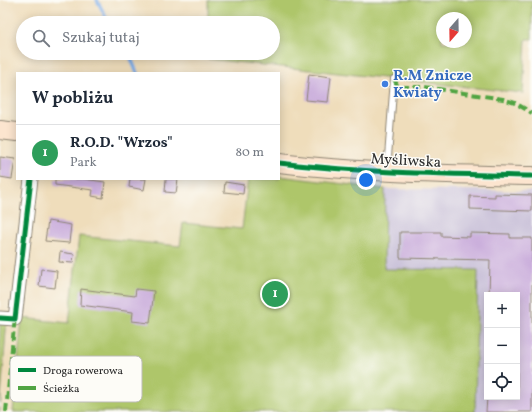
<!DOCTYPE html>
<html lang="pl">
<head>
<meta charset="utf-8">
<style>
  :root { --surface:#fff; --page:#f6f6f7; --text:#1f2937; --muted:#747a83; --line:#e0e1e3; --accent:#d1495b }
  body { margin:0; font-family:Vollkorn,serif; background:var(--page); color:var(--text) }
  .controls { position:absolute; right:12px; bottom:12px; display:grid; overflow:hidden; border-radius:0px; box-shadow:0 2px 10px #0003 }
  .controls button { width:36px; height:36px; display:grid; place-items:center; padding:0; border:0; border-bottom:1px solid var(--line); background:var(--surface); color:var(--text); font:20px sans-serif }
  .compass { position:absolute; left:436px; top:12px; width:36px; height:36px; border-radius:50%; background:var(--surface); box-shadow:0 2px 10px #0003; rotate:200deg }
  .you { position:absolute; left:366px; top:180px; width:14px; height:14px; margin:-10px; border:3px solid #fff; border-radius:50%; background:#1a73e8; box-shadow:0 0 0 6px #1a73e833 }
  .badge { display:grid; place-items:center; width:26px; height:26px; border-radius:50%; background:var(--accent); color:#fff; font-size:13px; font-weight:700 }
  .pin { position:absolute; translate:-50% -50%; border:2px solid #fff; box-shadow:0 1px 4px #0006 }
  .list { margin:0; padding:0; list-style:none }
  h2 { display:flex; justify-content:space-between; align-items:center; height:52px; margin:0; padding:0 16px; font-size:17px }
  h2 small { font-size:13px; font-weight:400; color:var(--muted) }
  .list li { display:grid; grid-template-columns:26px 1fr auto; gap:12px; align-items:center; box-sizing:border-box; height:56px; padding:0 16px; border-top:1px solid var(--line) }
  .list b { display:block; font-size:15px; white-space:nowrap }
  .list p { margin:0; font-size:13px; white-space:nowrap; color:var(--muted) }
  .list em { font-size:13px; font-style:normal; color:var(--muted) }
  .icon { flex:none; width:22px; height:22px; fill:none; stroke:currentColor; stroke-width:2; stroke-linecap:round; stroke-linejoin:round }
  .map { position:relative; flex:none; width:532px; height:412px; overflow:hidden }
  .search { position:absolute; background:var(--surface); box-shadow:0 2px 10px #0003; left:16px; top:16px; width:264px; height:44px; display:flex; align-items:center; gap:10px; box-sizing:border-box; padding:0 14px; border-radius:22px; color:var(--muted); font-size:15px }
  .panel { position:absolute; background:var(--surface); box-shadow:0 2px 10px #0003; left:16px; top:72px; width:264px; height:108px; border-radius:0px }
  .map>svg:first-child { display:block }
  .industrial { fill:#c8bfd8; fill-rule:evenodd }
  .green { fill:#aec66b; stroke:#6c784b; fill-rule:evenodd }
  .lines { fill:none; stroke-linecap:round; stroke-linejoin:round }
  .stream { stroke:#7eafe9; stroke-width:3.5 }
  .building { fill:#caaedc }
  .lane-casing { stroke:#8d8473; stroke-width:8 }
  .street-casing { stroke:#8d8473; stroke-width:15 }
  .secondary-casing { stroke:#8d8473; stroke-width:20 }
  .lane { stroke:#fff; stroke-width:6 }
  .street { stroke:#fff; stroke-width:13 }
  .secondary { stroke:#fce5cf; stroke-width:18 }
  .quiet { stroke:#51a443; stroke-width:4; stroke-dasharray:8 4; stroke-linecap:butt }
  .cycleway-casing { stroke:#fdfcf7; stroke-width:8 }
  .cycleway { stroke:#00873e; stroke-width:5 }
  .shop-dot { fill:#3f7fe0; stroke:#fdfcf7; stroke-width:1.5 }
  .labels { text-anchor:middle; stroke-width:3; stroke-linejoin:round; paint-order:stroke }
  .shop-label { font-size:15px; font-weight:bold; fill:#366cbe; stroke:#fdfcf7; text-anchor:start }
  .street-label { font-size:15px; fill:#2b2b2b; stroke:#fdfcf7 }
  .key { fill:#fdfcf7; stroke:#bebdba; stroke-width:1 }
  .key-label { font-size:11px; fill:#2b2b2b }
</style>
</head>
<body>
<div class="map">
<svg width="532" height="412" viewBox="0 0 532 412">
  <rect width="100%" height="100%" fill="#fdfcf7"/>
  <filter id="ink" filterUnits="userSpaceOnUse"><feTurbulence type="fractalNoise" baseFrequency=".025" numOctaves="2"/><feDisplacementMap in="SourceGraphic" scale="8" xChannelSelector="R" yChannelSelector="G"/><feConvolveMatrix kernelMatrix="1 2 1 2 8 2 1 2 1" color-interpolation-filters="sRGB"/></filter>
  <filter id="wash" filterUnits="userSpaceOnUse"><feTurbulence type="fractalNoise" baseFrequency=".012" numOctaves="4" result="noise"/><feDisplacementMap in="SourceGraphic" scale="16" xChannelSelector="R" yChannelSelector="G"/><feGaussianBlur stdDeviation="0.9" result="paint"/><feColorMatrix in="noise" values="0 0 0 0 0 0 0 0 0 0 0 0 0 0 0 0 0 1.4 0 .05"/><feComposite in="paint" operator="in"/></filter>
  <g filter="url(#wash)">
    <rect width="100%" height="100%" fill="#efddbb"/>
    <path class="industrial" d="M385,189L532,191V412H475L478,270L383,269ZM487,295H517V397H487Z"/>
    <g class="green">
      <path d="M208,0H532V39H526L523,93L208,59V53H273V23H208ZM442,18H466V42H442Z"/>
      <path d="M279,176L385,189L384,269L478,270L475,412H13L22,318L69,323L79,236L180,246L183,223L242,229L248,179H279Z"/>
      <path d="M0,316L7,317L0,412Z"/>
    </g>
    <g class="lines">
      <g class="stream">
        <path d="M97,0L109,23"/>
        <path d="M128,53L130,56L137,73"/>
      </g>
    </g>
    <g id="blocks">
      <g class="building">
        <path d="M309,74L331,77L328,102L306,100Z"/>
        <path d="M0,157L15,159L12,179L0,177Z"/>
        <path d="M55,179H83L105,182L103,198L92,196L93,190L55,185Z"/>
        <path d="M130,179H146L144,190L129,187Z"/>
        <path d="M166,179H178L176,193L165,192Z"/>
        <path d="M225,182L244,185L243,194L224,192Z"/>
        <path d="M495,194L532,195V211L470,209V196L495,197Z"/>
        <path d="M48,221L71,225L69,243L45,241Z"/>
        <path d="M400,232H441V236L470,237V233L510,234V238H532V412H486L487,397H517V295H489L490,260L400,258Z"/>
        <path d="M60,252L74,254L73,263L59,262Z"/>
        <path d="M41,269L57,271L55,288L39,286Z"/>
        <path d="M81,289L135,296L136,289L154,291L150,323L132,321L133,312L80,305Z"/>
      </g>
    </g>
  </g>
  <g filter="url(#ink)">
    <use href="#blocks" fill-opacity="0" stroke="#8d8473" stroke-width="1"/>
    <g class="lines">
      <g class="lane-casing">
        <path id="lane" d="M387,170L394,79"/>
      </g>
      <g class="street-casing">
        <path id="street" d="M0,318L15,319L31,179"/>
      </g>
      <g class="secondary-casing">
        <g id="secondary">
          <path d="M0,130L17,132"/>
          <path d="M279,163C363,173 448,174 532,176"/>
        </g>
      </g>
      <use href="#lane" class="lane"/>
      <use href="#street" class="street"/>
      <use href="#secondary" class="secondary"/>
      <g class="quiet">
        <path d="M394,79L398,87H425L503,99L515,103L532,113"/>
        <path d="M6,412L15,316"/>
      </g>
      <g class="cycleway-casing">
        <g id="cycleway">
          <path d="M279,163C363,173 448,174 532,176"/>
          <path d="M0,318L15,319L31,179"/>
        </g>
      </g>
      <use href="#cycleway" class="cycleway"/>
    </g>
  </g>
  <circle class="shop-dot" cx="385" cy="84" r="4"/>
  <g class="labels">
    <g class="shop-label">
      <text x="393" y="80">R.M Znicze<tspan x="393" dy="17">Kwiaty</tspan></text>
    </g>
    <g class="street-label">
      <text transform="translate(406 160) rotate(3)" y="5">Myśliwska</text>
    </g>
  </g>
  <rect x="10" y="356" width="132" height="46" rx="6" class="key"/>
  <rect x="18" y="368" width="18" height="4" fill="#00873e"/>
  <rect x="18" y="386" width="18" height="4" fill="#51a443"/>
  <g class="key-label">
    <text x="43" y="374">Droga rowerowa</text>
    <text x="43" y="392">Ścieżka</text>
  </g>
</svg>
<div class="controls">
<button>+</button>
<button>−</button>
<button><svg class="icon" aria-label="locate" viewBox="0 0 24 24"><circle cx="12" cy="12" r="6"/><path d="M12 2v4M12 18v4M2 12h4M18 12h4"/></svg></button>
</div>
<svg class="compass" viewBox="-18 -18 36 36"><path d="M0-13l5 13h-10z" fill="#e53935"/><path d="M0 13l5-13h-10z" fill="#747a83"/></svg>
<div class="you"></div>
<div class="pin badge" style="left:275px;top:294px;background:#2e9e5b">1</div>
<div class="search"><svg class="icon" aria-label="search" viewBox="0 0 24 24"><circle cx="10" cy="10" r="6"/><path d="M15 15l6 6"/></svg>Szukaj tutaj</div>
<section class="panel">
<h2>W pobliżu<small></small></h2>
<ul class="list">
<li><span class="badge" style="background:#2e9e5b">1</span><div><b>R.O.D. &quot;Wrzos&quot;</b><p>Park</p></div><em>80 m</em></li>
</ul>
</section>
</div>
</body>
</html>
